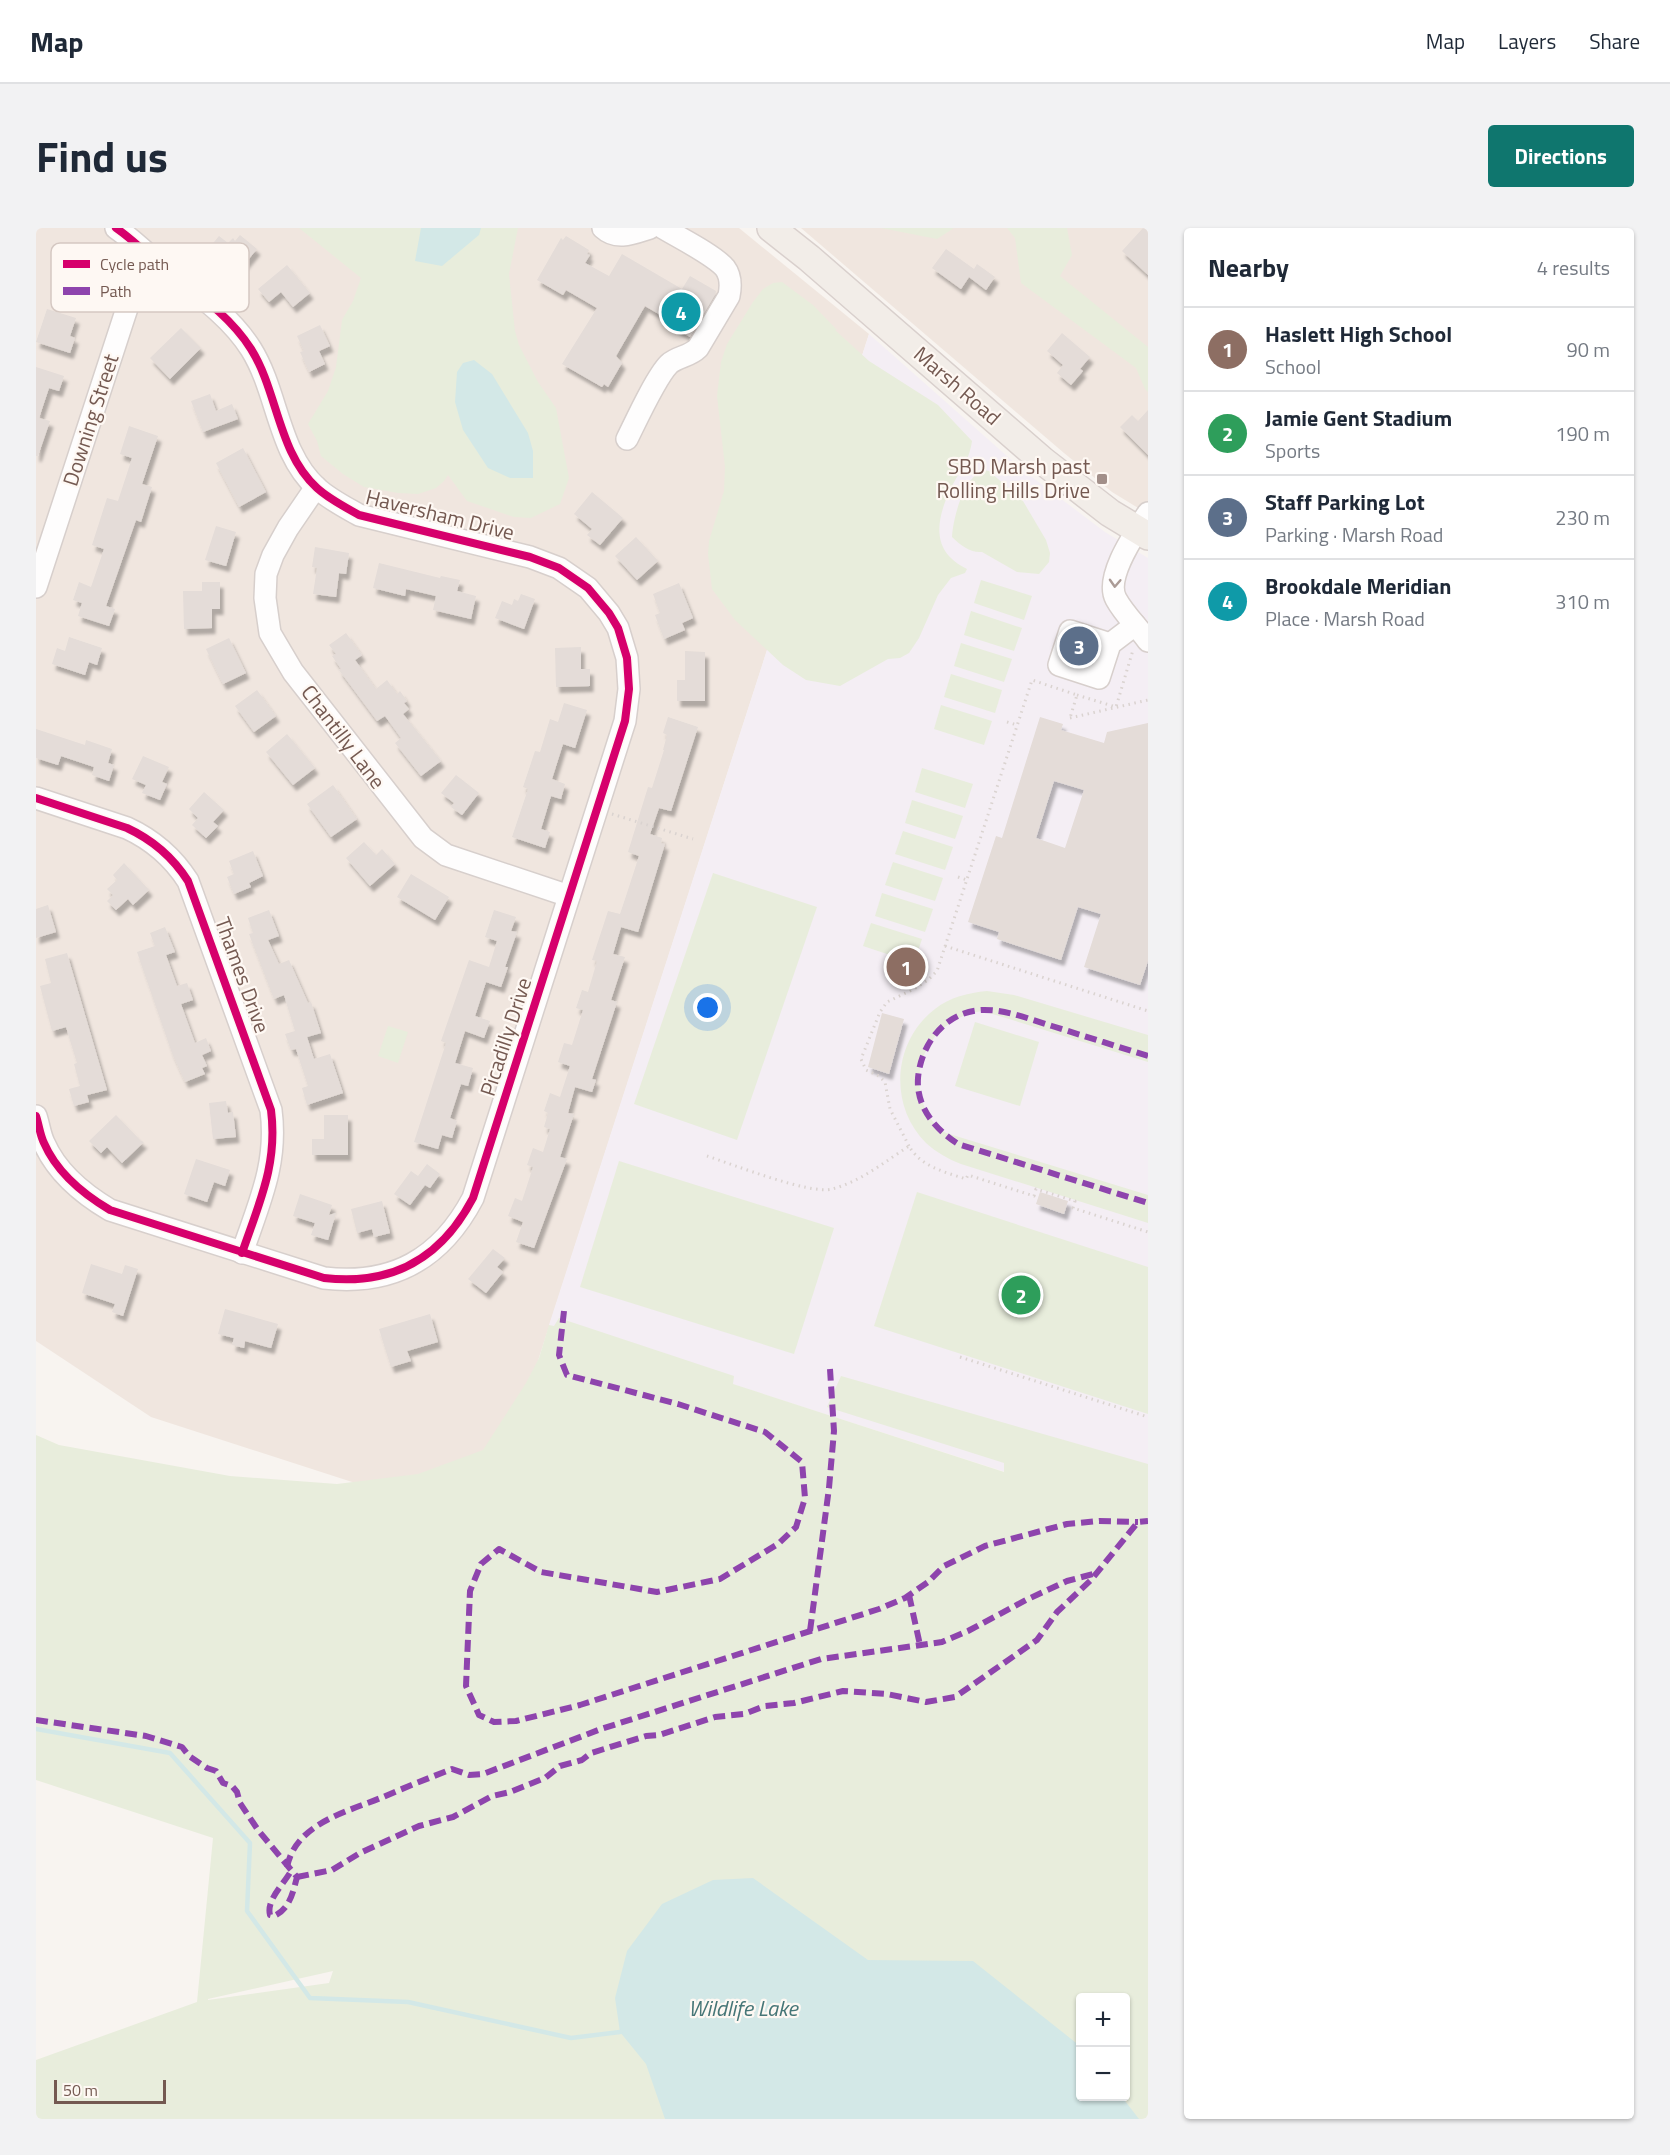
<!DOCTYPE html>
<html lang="en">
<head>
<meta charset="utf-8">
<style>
  :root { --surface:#fff; --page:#f2f2f3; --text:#1f2937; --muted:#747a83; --line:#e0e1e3; --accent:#0f766e }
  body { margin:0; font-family:"Titillium Web",sans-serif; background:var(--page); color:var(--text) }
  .controls { position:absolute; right:18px; bottom:18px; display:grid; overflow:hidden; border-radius:6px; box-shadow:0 2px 4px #0004 }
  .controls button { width:54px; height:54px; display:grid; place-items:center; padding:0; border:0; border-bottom:2px solid var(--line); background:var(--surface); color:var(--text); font:30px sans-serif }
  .scale { position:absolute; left:18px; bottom:15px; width:112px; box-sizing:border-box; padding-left:6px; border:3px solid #745951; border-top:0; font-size:16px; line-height:21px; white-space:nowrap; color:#745951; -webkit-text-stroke:4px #fef8f3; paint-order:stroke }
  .you { position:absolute; left:672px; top:780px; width:21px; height:21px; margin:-15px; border:4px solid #fff; border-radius:50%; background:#1a73e8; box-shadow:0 0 0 9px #1a73e833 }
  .badge { display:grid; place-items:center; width:39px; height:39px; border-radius:50%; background:var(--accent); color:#fff; font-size:20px; font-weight:700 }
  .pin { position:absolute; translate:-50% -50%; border:3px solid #fff; box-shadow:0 2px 6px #0006 }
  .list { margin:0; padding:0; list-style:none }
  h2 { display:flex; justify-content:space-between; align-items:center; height:78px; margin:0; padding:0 24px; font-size:26px }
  h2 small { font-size:20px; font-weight:400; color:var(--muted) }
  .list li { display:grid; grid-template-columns:39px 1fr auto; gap:18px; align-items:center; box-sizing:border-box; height:84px; padding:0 24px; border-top:2px solid var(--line) }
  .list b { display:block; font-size:22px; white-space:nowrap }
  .list p { margin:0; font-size:20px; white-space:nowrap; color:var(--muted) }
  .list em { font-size:20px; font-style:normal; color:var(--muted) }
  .map { position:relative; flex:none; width:1112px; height:1891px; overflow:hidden; border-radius:6px }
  header { display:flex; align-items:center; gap:36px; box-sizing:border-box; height:84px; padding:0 30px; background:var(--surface); border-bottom:2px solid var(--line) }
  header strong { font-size:28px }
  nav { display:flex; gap:33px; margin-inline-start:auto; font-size:21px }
  .intro { display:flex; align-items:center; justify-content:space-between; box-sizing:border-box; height:144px; padding:0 36px }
  h1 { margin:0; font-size:42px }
  .button { padding:15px 27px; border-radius:6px; background:var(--accent); color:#fff; font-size:21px; font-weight:700 }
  main { display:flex; gap:36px; padding:0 36px }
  aside { flex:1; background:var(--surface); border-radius:6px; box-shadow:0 2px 4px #0004 }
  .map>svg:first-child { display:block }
  .residential { fill:#f0e6df }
  .education { fill:#f4eef4 }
  .green { fill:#e8eddc; fill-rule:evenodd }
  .water { fill:#d3e8e7 }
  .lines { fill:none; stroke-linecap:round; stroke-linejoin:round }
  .stream { stroke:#d3e8e7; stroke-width:4.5 }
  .building { fill:#e4dcd8; fill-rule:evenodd; filter:url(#shadow) }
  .minor-casing { stroke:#d7cfcc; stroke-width:24 }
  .major-casing { stroke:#d9d0cd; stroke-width:30 }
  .path { stroke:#dad3d0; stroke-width:3; stroke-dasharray:1.5 4.5; stroke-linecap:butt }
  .minor { stroke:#fefdfd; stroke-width:21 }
  .major { stroke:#f2ede8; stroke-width:27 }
  .quiet { stroke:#8e44ad; stroke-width:6; stroke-dasharray:12 6; stroke-linecap:butt }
  .cycleway-casing { stroke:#fef8f3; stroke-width:11 }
  .cycleway { stroke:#d6006c; stroke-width:8 }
  .oneway { stroke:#ab9b96 }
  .poi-dot { fill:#a28f89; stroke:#fef8f3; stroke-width:2 }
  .labels { text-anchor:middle; stroke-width:4.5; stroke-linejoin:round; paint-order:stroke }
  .street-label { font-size:21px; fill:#745951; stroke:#fef8f3 }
  .poi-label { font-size:21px; fill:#745951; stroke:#fef8f3; text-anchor:end }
  .water-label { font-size:22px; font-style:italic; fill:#467677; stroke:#fef8f3 }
  .key { fill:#fef8f3; stroke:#d5c8c2; stroke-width:1.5 }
  .key-label { font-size:16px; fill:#745951 }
</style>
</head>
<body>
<header>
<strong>Map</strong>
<nav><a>Map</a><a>Layers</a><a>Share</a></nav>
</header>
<div class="intro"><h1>Find us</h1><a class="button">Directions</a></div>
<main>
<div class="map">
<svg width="1112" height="1891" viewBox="0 0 1112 1891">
  <defs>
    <filter id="shadow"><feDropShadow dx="3.5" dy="6" stdDeviation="1.5" flood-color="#0004"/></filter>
  </defs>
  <rect width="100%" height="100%" fill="#f8f4f0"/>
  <g class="residential">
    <path d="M0,0H703L833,106L449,1297L115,1189L0,1113Z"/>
    <path d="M765,0H1112V286L1076,264L1028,225Z"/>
  </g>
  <path class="education" d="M833,106L988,243L1069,304L1112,330V1290L513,1097Z"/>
  <g class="green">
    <path d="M263,0H482L473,46L479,103L483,117L502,154L520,180L533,250L524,276L495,290L478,289L431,273L412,247L408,253L400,260L382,266L362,265L328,259L307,246L285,228L281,213L272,196L292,163L300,139L306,92L317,73L325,50Z"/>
    <path d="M845,0H918L901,11Z"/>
    <path d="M971,0H1031L1036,27L1024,48L1112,119V164L1109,161L1100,140L985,55L979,10Z"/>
    <path d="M746,54L777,77L801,102H799L833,133L902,177L936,213C933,234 924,242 915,260C900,292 894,323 931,341L929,345L915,350L902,367L883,410L873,425L864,430L852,431L804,458L770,452L747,437L699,392L676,361L672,326L673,313L688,263L689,239L681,168L685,134L691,116L717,74L727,61L737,55Z"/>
    <path d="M948,242L953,243L987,273L1010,312L1014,325L1013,334L1003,346L981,344L946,324C934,325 924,317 916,309C917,290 928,248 948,242Z"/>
    <path d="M945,352L996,368L988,392L938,375Z"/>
    <path d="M935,383L986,400L978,423L928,407Z"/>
    <path d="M925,415L976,431L968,454L918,438Z"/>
    <path d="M915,446L966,462L959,485L908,469Z"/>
    <path d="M905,477L956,493L948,517L898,501Z"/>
    <path d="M886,540L937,556L929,580L879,564Z"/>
    <path d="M876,572L927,588L919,611L869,595Z"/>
    <path d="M867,603L917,619L909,642L859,626Z"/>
    <path d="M857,634L907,650L899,673L849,657Z"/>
    <path d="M677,645L781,679L701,912L598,876Z"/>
    <path d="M846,665L897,681L889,704L839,688Z"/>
    <path d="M835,695L886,711L878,735L827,718Z"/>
    <path d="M951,763L978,767L1112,807V834L947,783C904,788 874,828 886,871C889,885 898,898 910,905L1112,967V995L925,936C912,931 900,924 890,915C852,877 857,813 899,781C914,769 932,765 951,763Z"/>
    <path d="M939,794L1003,814L984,878L919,858Z"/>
    <path d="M352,798L372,804L362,835L342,828Z"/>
    <path d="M583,933L798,1000L758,1126L544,1059Z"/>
    <path d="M881,964L1112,1039V1186L838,1098Z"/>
    <path d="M523,1090L698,1148L697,1156L968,1244V1235L791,1179L805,1148L1112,1236V1891H0V1832L161,1774L177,1610L0,1552V1207L23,1217L194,1248L301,1256L382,1246L447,1222L490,1155L503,1130L513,1097L518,1098ZM297,1743L293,1755L172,1772V1771ZM1044,1770H1090V1868H1044Z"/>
  </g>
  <g class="water">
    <path d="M385,0H445L443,7L406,38L379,33Z"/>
    <path d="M438,132L456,146L492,205L497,223V250H474L452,240L427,202L419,174L421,144L427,135Z"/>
    <path d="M717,1650L832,1732L937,1733L1044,1818V1868L1086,1869L1103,1891H629L610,1836L584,1804L579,1770L591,1723L626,1676L677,1652Z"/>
  </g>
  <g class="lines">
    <path class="stream" d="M0,1501L134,1525L214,1615L211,1683L274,1770L372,1774L535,1810L584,1804"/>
  </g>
  <g class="building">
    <path d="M1107,0H1112V47L1086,23Z"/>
    <path d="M204,7L221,21L207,38L200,31L196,36L187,27L184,30L173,20L183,8L192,15L197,10L199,13Z"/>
    <path d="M530,8L553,22L551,26L554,27L549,35L573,48L586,26L646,61L654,48L680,63L679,67L654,109L631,95L633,92L609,78L580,128L586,135L572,159L568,156L566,159L526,136L561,80L530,62L527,67L501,52L525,10L527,12Z"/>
    <path d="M910,21L938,41L941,36L959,49L950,62L933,49L925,61L896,40Z"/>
    <path d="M251,37L274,65L257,79L245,64L233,74L222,61Z"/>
    <path d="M11,81L40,90L34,108L39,110L34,125L0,114Z"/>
    <path d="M284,97L294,118L283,123L289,136L273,144L264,124L268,123L261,108Z"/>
    <path d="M145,100L165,120L134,151L114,130Z"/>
    <path d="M1026,105L1054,129L1044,141L1047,143L1035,157L1021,145L1027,137L1011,123Z"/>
    <path d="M0,139L28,148L23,163L13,160L3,190L14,193L2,228H0Z"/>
    <path d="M174,166L180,183L196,176L202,191L167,204L155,173Z"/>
    <path d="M1112,182V227L1084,199L1096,187L1102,193Z"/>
    <path d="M93,198L122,208L106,256L116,259L105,294L100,292L70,378L79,381L73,398L42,388L46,375L37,372L43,354L55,359L68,321L56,317L71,270L82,273L96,230L84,226Z"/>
    <path d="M207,220L230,264L203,279L180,235Z"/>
    <path d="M556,264L587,290L564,317L551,307L556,301L538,286Z"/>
    <path d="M180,298L200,304L190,338L169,332Z"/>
    <path d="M600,309L622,333L601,352L579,328Z"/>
    <path d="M279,319L313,325L310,346L303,345L300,369L277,366L281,340L276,339Z"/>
    <path d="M343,335L404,350L405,348L424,352L421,363L440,368L435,391L397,382L400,368L370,361L369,368L337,360Z"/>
    <path d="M166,354H184V381H176V400L148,401L147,363H166Z"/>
    <path d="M643,355L657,390L646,395L649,402L628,411L619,387L624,385L617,366Z"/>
    <path d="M485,366L499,371L488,401L459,390L466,373L476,377L478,371L482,373Z"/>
    <path d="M310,405L326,427L319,432L340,461L351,452L361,466L364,463L371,473L368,475L373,481L367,486L405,533L385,548L359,515L365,510L349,488L341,493L303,442L305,441L296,428L300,426L293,417Z"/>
    <path d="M33,409L66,420L61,437L53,434L49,447L16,436L21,420L29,423Z"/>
    <path d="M193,410L210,445L187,456L170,421Z"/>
    <path d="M545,419V441H554V458L520,459L519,420Z"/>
    <path d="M649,423L669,424V473H641V452H649Z"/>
    <path d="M221,462L240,488L218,504L199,478Z"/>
    <path d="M528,475L551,482L539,520L527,516L516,551L529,556L525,571L515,568L505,601L514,604L509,620L476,609L492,561L487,559L499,523L504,524L514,491L522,494Z"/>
    <path d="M632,489L662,499L635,583L623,580L614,606L626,610L625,615L629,616L602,704L585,699L577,726L589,729L575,772L581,774L556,851L560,852L556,864L539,859L532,885L538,886L524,929L531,931L498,1020L480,1014L487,994L472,988L479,970L486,973L497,939L491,937L497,920L507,924L514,901L508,899L512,885L508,883L514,865L524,869L534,838L522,834L528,815L536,817L547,782L540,780L546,762L552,764L561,733L556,732L572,683L584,686L591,665L603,628L592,624L612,559L616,560L628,522H627L631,507L627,505Z"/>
    <path d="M1004,489L1027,496L1025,502L1068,515L1071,504L1112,495V733L1104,757L1048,739L1065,686L1042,679L1025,732L961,711L963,704L932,694L960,608L966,610ZM1018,553L1048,562L1029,620L1000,610Z"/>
    <path d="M0,501L49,517L50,512L76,521L72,535L78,537L73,553L56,547L58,539L25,528L22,537L0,530Z"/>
    <path d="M251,506L279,540L257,557L230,524Z"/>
    <path d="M107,528L133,539L126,554L131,556L124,572L106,565L110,557L96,551Z"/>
    <path d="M420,547L443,565L426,587L415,579L418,575L405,565Z"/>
    <path d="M297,557L321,591L295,609L271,576Z"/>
    <path d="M168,564L188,582L177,594L182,598L170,610L156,597L162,590L153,581Z"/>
    <path d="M328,614L340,627L346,621L359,636L334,658L310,630Z"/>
    <path d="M217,623L227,648L213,655L215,659L198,666L191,649L198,646L193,633Z"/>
    <path d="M88,635L113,662L97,677L92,671L80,682L71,673L77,667L71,661L81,652L77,647Z"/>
    <path d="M375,646L413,669L399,692L361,669Z"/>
    <path d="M12,677L20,704L0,710V681Z"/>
    <path d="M233,682L243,708L232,712L243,736L253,732L272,775L275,774L285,805L271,809L278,831L294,826L307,865L271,877L266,860L272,858L260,821L255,822L249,806L259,803L248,767L238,771L213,706L217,705L212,690Z"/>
    <path d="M458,682L480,689L475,703L481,704L469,739H472L465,759L450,754L439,788L454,793L448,810L429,803L419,835L437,840L432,858L425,856L414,890L421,893L416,910L406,907L402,921L378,914L410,815L405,813L433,732L453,739L461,713L449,709Z"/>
    <path d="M129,699L139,724L130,727L141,758L151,755L157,772L145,776L159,815L170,810L175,823L166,827L171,838L166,840L169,846L149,854L136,825L101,724L119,718L114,705Z"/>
    <path d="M31,725L71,862L51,867L53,874L38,878L33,861L44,858L38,836L41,835L30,799L16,803L4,758L15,755L9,731Z"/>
    <path d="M846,785L868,791L853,846L832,839Z"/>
    <path d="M190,873L192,885L197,884L200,909L177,911L173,875Z"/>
    <path d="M80,887L105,913L108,914L86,935L71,919L65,925L53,913Z"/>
    <path d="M288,887H312V927H276V911H288Z"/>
    <path d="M160,931L194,942L189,958L178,954L171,974L148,966Z"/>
    <path d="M391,936L404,946L394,960L389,957L374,977L358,966L375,943L382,948Z"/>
    <path d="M1004,964L1032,973L1028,986L1000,976Z"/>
    <path d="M264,966L296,977L293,987L300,985L292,1012L275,1007L279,995L257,988Z"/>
    <path d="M346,973L354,1005L338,1009L336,1001L321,1005L315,981Z"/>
    <path d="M457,1021L469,1030L461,1039L467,1044L450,1065L432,1051Z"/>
    <path d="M55,1036L86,1046L89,1037L102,1041L87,1088L76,1084L79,1076L46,1065Z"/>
    <path d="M189,1081L242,1096L235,1120L209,1113L208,1120L196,1117L198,1110L182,1106Z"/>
    <path d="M394,1086L402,1114L371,1123L375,1133L355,1139L343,1101Z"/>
  </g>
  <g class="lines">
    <g class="minor-casing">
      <g id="minor">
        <path d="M567,0C581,13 598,5 614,0"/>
        <path d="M591,211C600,193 620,149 633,136C642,128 653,129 662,120L693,68C695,58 695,48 689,40C678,27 642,9 627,0"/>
        <path d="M280,259L252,300L237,327L230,346L229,370L234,405L257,444L387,610L410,627L533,668"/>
        <path d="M1112,285C1100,304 1068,349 1080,371C1088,386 1102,399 1112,413"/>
        <path d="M0,359L109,25"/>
        <path d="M1074,416L1063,450L1023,437L1034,403L1074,416L1099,397"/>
        <path d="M0,570L91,600C117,612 136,628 152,653L235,882C242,936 223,975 206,1025"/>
        <path d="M0,888C3,897 4,907 8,915C21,945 47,966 74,982L288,1050C356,1058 405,1031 437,970L589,493L593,461L591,430L582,400L573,385L552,360L523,340L494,329L323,287C309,279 293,271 281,260C242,225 242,164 215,121C193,86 157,63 125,38C110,25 96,11 80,0"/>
      </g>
    </g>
    <g class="major-casing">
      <path id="major" d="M735,0L773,30L1007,233L1074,285L1112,308"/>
    </g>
    <g class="path">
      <path d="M1041,467L1080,479L1097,422"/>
      <path d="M1034,490L1112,472"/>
      <path d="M971,494L981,497"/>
      <path d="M576,586L657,611"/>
      <path d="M922,649L931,652"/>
      <path d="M909,718L1112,783"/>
      <path d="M873,918L854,881L849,854L843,848L830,842L825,831L844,784L851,774L878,761L892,752L901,743L996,452L1041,467L1034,490"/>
      <path d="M671,928C696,936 774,967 796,961C824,954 850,933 873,918C885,939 909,944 930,951L932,947L998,968L1000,961L1039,973L1037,980L1112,1004"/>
      <path d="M924,1129L1112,1189"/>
    </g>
    <use href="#minor" class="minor"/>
    <use href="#major" class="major"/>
    <g class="quiet">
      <path d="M1112,828C1080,818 1048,808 1016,798C993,791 969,781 945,782C909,784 885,816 882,850C880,879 899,901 922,916L1112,975"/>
      <path d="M528,1083L523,1127L531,1147L642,1176L729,1204L766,1234L769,1270L760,1299L742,1316L684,1351L621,1364L505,1344L463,1321L445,1336L434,1363L430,1458L443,1487L458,1494L480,1493L544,1477L843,1381L869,1370L892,1354L908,1338L949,1318L1031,1296L1063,1293L1102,1294"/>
      <path d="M873,1367L884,1417"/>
      <path d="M774,1403L793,1260L798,1203L794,1141"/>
      <path d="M0,1492L110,1508L146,1519L153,1528L171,1540L180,1543L187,1555L196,1558L201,1564L204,1575L222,1602L261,1649C257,1664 254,1681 238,1688L234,1687C230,1672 248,1656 255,1643"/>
      <path d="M251,1639C260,1595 311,1584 347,1569C370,1559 393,1550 416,1541L433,1547L447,1546L565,1501L785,1431L906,1414L932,1403L990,1372L1031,1353L1061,1345"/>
      <path d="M261,1649L296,1642L324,1625L383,1598L417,1589L456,1568L474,1564L509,1550L524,1538L546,1532L555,1525L568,1521L610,1508L623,1507L679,1489L708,1486L729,1478L758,1475L807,1463L851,1466L890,1474L919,1469L1001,1412L1021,1384L1055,1352L1102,1294L1112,1293"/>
    </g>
    <g class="cycleway-casing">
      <g id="cycleway">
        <path d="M0,570L91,600C117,612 136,628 152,653L235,882C242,936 223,975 206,1025"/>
        <path d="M0,888C3,897 4,907 8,915C21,945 47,966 74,982L288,1050C356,1058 405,1031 437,970L589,493L593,461L591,430L582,400L573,385L552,360L523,340L494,329L323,287C309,279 293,271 281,260C242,225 242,164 215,121C193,86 157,63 125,38C110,25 96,11 80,0"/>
      </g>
    </g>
    <use href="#cycleway" class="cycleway"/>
  </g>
  <defs><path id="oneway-chevron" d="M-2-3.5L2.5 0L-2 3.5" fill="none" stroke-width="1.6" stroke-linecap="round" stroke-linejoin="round" transform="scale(1.5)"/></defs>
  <use class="oneway" href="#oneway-chevron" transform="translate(1079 355) rotate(93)"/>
  <rect class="poi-dot" x="1060" y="245" width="12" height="12" rx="3"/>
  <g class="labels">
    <g class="street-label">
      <text transform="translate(921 158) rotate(41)" y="7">Marsh Road</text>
      <text transform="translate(55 192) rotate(-72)" y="7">Downing Street</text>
      <text transform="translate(404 287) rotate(14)" y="7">Haversham Drive</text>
      <text transform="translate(307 509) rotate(53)" y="7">Chantilly Lane</text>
      <text transform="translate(206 747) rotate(70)" y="7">Thames Drive</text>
      <text transform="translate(470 809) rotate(-72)" y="7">Picadilly Drive</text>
    </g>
    <g class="poi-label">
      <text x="1054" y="246">SBD Marsh past<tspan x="1054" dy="24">Rolling Hills Drive</tspan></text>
    </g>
    <g class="water-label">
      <text x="707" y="1788">Wildlife Lake</text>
    </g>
  </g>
  <rect x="15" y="15" width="198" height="69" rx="9" class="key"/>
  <rect x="27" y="32" width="27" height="8" fill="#d6006c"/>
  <rect x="27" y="59" width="27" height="8" fill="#8e44ad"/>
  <g class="key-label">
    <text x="64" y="42">Cycle path</text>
    <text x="64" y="69">Path</text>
  </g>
</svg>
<div class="controls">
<button>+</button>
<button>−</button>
</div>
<div class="scale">50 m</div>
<div class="you"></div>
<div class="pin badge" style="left:870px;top:739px;background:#8d6e63">1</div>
<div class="pin badge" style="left:985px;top:1067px;background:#2e9e5b">2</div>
<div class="pin badge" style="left:1043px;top:418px;background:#5c6f8a">3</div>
<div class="pin badge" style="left:645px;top:84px;background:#0f9aa8">4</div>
</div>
<aside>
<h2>Nearby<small>4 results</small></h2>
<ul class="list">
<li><span class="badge" style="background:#8d6e63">1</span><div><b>Haslett High School</b><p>School</p></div><em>90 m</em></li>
<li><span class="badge" style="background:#2e9e5b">2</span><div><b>Jamie Gent Stadium</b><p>Sports</p></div><em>190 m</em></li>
<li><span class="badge" style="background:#5c6f8a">3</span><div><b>Staff Parking Lot</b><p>Parking · Marsh Road</p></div><em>230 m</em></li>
<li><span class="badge" style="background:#0f9aa8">4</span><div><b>Brookdale Meridian</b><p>Place · Marsh Road</p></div><em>310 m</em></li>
</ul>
</aside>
</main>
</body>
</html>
